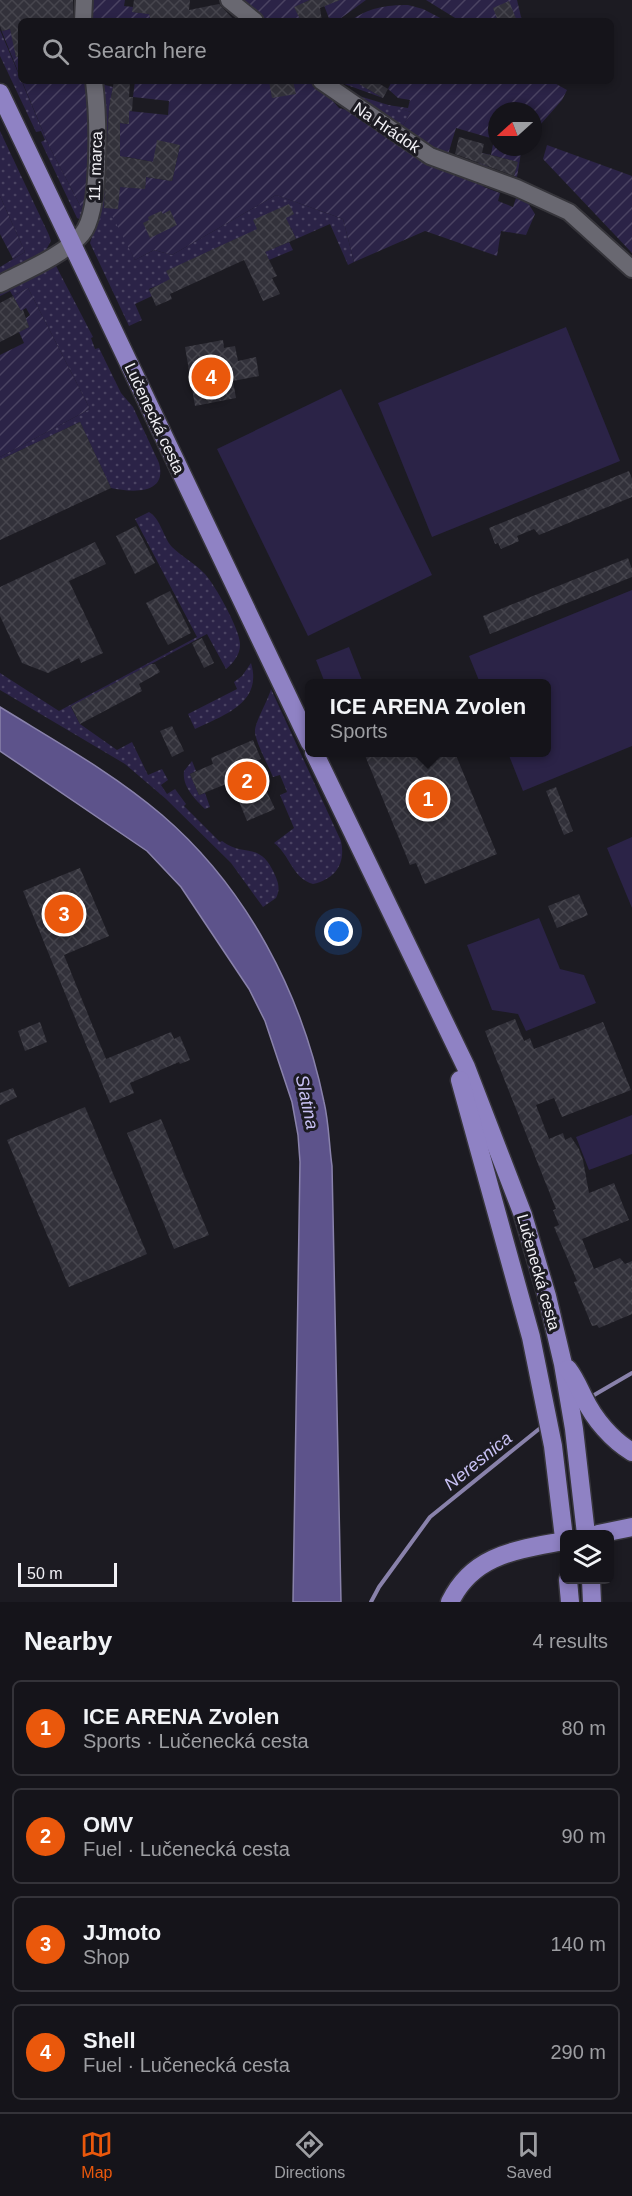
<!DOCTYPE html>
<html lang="en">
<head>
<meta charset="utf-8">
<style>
  :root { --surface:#15141a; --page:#222127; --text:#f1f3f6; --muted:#9d9ea2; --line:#343339; --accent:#ea580c }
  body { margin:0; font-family:Arial,sans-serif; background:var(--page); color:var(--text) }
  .controls { position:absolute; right:18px; bottom:18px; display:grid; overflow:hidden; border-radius:9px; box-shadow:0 3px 9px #0003 }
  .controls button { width:54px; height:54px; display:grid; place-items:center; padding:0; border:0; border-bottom:2px solid var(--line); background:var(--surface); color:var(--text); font:30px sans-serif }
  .compass { position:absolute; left:488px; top:102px; width:54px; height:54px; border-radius:50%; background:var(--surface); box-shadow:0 3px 9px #0003; rotate:249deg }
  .scale { position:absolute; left:18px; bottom:15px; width:99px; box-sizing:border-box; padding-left:6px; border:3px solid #f1f0f5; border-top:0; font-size:16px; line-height:21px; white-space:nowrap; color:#f1f0f5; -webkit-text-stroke:4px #1c1b22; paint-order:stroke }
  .you { position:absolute; left:339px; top:932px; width:21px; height:21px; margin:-15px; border:4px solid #fff; border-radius:50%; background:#1a73e8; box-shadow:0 0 0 9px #1a73e833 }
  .badge { display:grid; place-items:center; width:39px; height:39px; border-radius:50%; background:var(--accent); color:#fff; font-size:20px; font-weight:700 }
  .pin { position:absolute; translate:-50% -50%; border:3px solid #fff; box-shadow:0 2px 6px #0006 }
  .popup { position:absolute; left:305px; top:679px; width:246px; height:78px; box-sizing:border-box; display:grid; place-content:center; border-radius:9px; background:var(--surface); filter:drop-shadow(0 2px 4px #0005); font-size:20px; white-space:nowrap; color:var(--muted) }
  .popup b { font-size:22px; color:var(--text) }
  .popup::after { content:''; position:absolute; left:50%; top:100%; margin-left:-12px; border:12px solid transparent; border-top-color:var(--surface) }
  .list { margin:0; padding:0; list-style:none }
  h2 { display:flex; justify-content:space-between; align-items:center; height:78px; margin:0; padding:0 24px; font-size:26px }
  h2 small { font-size:20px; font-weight:400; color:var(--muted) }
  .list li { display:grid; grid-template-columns:39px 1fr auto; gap:18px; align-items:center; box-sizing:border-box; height:96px; margin:0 12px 12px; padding:0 12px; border:2px solid var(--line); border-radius:9px }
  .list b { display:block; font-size:22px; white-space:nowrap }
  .list p { margin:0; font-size:20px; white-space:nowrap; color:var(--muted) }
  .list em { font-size:20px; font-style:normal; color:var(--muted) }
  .icon { flex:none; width:33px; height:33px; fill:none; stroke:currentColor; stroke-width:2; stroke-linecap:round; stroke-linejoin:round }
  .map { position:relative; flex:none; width:632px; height:1602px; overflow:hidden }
  .search { position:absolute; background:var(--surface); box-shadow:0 3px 9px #0003; left:18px; right:18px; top:18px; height:66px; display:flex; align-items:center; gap:15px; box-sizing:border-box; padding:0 21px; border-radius:9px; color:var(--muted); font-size:22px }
  .sheet { height:510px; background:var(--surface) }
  nav { display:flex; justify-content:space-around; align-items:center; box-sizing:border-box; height:84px; border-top:2px solid var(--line); background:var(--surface); font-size:16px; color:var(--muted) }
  nav a { display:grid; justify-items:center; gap:3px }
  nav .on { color:var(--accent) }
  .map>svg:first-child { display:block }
  .grass { fill:url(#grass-dots) }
  .garden { fill:url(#garden-furrows) }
  .pitch { fill:#2b2347 }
  .water { fill:#5d538b; stroke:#8982ab; stroke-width:1.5 }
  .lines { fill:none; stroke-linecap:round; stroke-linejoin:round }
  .stream { stroke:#8982ab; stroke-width:4 }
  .building { fill:url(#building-cross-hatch) }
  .minor-casing { stroke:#36353b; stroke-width:20 }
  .major-casing { stroke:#36353b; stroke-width:21 }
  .minor { stroke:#696871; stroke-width:16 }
  .major { stroke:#8f82c4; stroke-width:18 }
  .labels { text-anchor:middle; stroke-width:6; stroke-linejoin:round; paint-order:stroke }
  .street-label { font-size:16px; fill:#f1f0f5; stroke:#1c1b22 }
  .water-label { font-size:18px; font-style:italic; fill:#c8c1f4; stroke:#1c1b22 }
</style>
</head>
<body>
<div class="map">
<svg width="632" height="1602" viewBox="0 0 632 1602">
  <defs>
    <pattern id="grass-dots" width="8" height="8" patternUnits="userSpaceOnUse" patternTransform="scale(1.5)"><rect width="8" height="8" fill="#2b2347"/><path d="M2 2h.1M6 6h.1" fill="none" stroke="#4a4362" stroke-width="1.8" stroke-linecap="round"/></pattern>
    <pattern id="garden-furrows" width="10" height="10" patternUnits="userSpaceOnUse" patternTransform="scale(1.5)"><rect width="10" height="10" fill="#2b2347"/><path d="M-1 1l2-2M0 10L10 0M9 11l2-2" fill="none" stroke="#4a4362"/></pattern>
    <pattern id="building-cross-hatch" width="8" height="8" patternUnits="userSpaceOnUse" patternTransform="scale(1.5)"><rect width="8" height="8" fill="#32313a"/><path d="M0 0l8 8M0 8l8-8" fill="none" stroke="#46454d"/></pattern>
  </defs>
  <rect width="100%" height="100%" fill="#1c1b22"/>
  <g class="grass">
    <path d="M0,30L49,146L83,211L86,207C88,165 94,122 86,81H89C93,105 96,203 81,220L77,218L41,142L45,140L41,131L36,132L0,56Z"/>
    <path d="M102,81L105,85L113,87L109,108L107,148L101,146Z"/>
    <path d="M336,81H354L383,98Z"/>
    <path d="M343,91L411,112L400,131Z"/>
    <path d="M0,131L49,235L51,241L47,248L48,252L0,278V267L25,252L0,196Z"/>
    <path d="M101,156H107L104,208H110L135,260L154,250L172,255L276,195L343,219L354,262L348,265L330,224L296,239L291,228L262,240L267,251L289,242L293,250L269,260L255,231C228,242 197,257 167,271L171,281L149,289L152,296L135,304L142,320L129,326L90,243L101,207Z"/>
    <path d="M54,262L93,337L91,338L95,349L99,348L121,393L133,407L159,463C168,496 130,492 111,488L80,422L0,460V457L90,409L28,288L13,296L10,291L0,296V290Z"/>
    <path d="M149,512C161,519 163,537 172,547C182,557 196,564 205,574C215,585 241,631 240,645C240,655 233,663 226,669L207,634L71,707L80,724L117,750L132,742L148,775L162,769L168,780L161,785L167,794L175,789L186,804L184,806L220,842L222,841C244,858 260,840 275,875C279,884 280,890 276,898L263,907L231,863L166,799L125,764L0,690V673L59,711L197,637L135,519Z"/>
    <path d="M251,663C263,703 224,715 195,729L188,714L237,689L234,682L242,676Z"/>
    <path d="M271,689L341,841C346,864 335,879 313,884C292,878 290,855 274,843L294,828L280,795L287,792L280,775L273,777C268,765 257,745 255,733C254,723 268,701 271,689Z"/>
    <path d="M192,761L196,771L190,774L199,795L205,793L210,807L205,809C195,799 182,787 184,771Z"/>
  </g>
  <g class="garden">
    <path d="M93,0H125L124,6L133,7V12L150,14L151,21H91Z"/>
    <path d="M241,0H310L295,7L301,21H268Z"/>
    <path d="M322,0H366L337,21H330Z"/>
    <path d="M426,0H517L522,21H460Z"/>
    <path d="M408,5L423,9L446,21H350C368,8 385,5 408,5Z"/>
    <path d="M0,27L2,31L10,29L21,41V79Z"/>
    <path d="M22,81H86L90,116L86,207L83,211L49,146Z"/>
    <path d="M135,81H315L339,108L347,110L411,151L478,180L484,187L500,193L498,201L513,207L516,198L528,203L535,214L526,235L501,231L497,256L425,231L354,262L343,219L276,195L172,255L154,250L135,260L104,200L105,192L116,193L117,190H120V187L145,188L146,177L172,181L180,145L153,162L127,157L119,158L120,123L128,124L129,111L168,115L169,101L133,97Z"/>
    <path d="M392,81H551L567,90L562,100L533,133V111H497V147H522L517,177L514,176L517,162L491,155L487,169L454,157L478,164L482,153L491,155L494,139L456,128L447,158L400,131L411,112L381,104L408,108L410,100L398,98L388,89Z"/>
    <path d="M547,145L632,176V253L543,159Z"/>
    <path d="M0,196L25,252L13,259L0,234Z"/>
    <path d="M28,288L90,409L0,457V355L24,343L19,332L29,327L25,319L30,315L26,308L21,311L13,296Z"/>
  </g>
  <g class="pitch">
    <path d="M566,327L620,461L432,537L378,403Z"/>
    <path d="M341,389L432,575L308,636L217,449Z"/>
    <path d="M632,590V746L523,791L508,753L546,752V684L480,683L469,656Z"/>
    <path d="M349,647L363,683H325L316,660Z"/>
    <path d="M632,837V908L607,848Z"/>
    <path d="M539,918L560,969L584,975L596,1003L526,1031L518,1014L492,1010L467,945Z"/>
    <path d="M632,1115V1154L589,1170L576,1137Z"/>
  </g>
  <path class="water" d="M0,707C55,741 113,773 162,815C247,888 302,994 324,1102C329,1123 329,1145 332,1166L341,1602H293L300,1162L298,1135L292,1102L265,1021L249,989L181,887L147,851L0,751Z"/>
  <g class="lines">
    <g class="stream">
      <path d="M589,1398L632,1373"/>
      <path d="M371,1602L379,1587L430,1517L544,1425"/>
    </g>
  </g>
  <g class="building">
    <path d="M0,0H73V21H21V56L16,57L10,29L2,31L0,26Z"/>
    <path d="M134,0H190L189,10L219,4L235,21H209V19L191,21H151L149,14L132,12Z"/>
    <path d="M310,0H340L320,8L322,21H301L294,7Z"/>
    <path d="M509,1L517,21H498L493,8Z"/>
    <path d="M114,81H130L129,97H133L132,111H129V124L120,123V156L153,162L157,140L180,145L172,181L146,177L145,189L120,187L118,209L104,208L109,108Z"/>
    <path d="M269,81H293L296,94L272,98Z"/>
    <path d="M354,81H375L388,89L383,98Z"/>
    <path d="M459,137L484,144L482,153L518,162L514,176L455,154Z"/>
    <path d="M289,204L294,214L286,218L296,239L265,252L277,276L272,278L280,294L263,301L244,260L170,294L172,299L156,306L149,290L170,279L166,271L257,229L253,220Z"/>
    <path d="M170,210L177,225L150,238L143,223L149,220L148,217L161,211L163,214Z"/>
    <path d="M13,296L21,311L23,310L29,327L0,342V303Z"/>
    <path d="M223,340L224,348L235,346L238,361L256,357L259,376L233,381L236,398L195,406L185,347Z"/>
    <path d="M80,422L111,488L0,540V460Z"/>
    <path d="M629,471L632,479V497L539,535L534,529L517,536L519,541L501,549L498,543L495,544L489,528Z"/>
    <path d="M136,526L155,563L135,574L116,536Z"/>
    <path d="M95,542L106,564L69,581L103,653L81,663L79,658L48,673L22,663L0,616V587Z"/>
    <path d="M628,558L632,569V577L490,634L483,616Z"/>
    <path d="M170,591L191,633L168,645L146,603Z"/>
    <path d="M202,638L214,663L204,668L192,643Z"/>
    <path d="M151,664H155L160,672L139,684L142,691L80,724L71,706Z"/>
    <path d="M172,726L184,751L172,757L160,731Z"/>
    <path d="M253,740L261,759L253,762L275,809L247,821L231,782L199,795L190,774L213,764L211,758Z"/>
    <path d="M364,753H455L497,854L425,884L416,863L410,865Z"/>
    <path d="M556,787L573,831L564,835L546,791Z"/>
    <path d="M80,868L109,936L64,955L106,1059L171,1032L174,1039L180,1036L190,1060L180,1064L179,1062L130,1083L134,1093L110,1103L23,891Z"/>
    <path d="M579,894L588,915L557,928L548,906Z"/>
    <path d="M515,1019L524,1041L530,1038L534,1049L603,1022L631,1090L562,1117L554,1098L536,1105L549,1139L563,1133L565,1140L571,1137L579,1149L583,1160L589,1193L614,1183L629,1220L582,1239L594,1269L620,1258L625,1264L632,1261V1314L599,1328L597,1325L592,1326L574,1282L577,1281L554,1227L559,1225L553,1210L556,1209L485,1031Z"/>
    <path d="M40,1022L47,1042L25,1051L18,1031Z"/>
    <path d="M13,1088L17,1097L0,1105V1093Z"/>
    <path d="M85,1107L147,1254L69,1287L7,1140Z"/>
    <path d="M161,1119L209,1235L174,1249L127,1133Z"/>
  </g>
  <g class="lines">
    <g class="minor-casing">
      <g id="minor">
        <path d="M229,0L255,21"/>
        <path d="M83,21L84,0"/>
        <path d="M321,81L430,156L517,188L569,212L632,269"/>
        <path d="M0,284C25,271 64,255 82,234C102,211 98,113 94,81"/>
      </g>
    </g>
    <g class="major-casing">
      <g id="major">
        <path d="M0,93L310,743"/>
        <path d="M314,752L466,1067L523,1215L547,1296L563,1364L574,1429L586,1534"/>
        <path d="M460,1080L531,1337L553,1446L564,1538"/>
        <path d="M568,1369C575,1378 579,1388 584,1398C594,1419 612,1440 632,1452"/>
        <path d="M598,1534L632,1527"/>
        <path d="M568,1580L570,1602"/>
        <path d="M591,1580L592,1602"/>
        <path d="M450,1602C473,1554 517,1550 564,1541"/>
      </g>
    </g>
    <use href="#minor" class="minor"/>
    <use href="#major" class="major"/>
  </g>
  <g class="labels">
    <g class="street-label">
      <text transform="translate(387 127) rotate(34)" y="6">Na Hrádok</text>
      <text transform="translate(95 166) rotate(-88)" y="6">11. marca</text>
      <text transform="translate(155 418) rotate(65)" y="6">Lučenecká cesta</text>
      <text transform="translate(539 1272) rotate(74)" y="6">Lučenecká cesta</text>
    </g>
    <g class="water-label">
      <text transform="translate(307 1102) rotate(78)" y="6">Slatina</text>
      <text transform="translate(478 1461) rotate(-39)" y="6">Neresnica</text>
    </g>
  </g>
</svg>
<div class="controls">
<button><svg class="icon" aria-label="layers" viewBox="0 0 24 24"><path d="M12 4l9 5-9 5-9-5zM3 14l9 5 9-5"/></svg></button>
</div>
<svg class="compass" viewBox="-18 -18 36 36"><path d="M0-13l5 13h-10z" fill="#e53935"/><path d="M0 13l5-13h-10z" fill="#9d9ea2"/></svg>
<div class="scale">50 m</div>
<div class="you"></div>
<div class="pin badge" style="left:428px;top:799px">1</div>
<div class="popup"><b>ICE ARENA Zvolen</b>Sports</div>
<div class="pin badge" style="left:247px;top:781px">2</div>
<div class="pin badge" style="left:64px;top:914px">3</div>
<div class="pin badge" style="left:211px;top:377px">4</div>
<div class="search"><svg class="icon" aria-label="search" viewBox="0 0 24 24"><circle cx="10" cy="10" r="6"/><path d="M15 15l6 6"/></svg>Search here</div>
</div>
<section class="sheet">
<h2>Nearby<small>4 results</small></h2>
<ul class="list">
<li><span class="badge">1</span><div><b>ICE ARENA Zvolen</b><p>Sports · Lučenecká cesta</p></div><em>80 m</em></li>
<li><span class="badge">2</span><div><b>OMV</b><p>Fuel · Lučenecká cesta</p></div><em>90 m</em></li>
<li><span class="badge">3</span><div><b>JJmoto</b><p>Shop</p></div><em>140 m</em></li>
<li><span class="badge">4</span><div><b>Shell</b><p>Fuel · Lučenecká cesta</p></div><em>290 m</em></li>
</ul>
</section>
<nav>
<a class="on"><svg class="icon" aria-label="map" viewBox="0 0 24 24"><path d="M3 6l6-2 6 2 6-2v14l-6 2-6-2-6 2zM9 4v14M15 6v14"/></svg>Map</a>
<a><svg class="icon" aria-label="directions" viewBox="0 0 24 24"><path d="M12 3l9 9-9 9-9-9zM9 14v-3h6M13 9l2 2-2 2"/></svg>Directions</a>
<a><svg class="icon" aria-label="saved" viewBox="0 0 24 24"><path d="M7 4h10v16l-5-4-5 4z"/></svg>Saved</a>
</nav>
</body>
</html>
